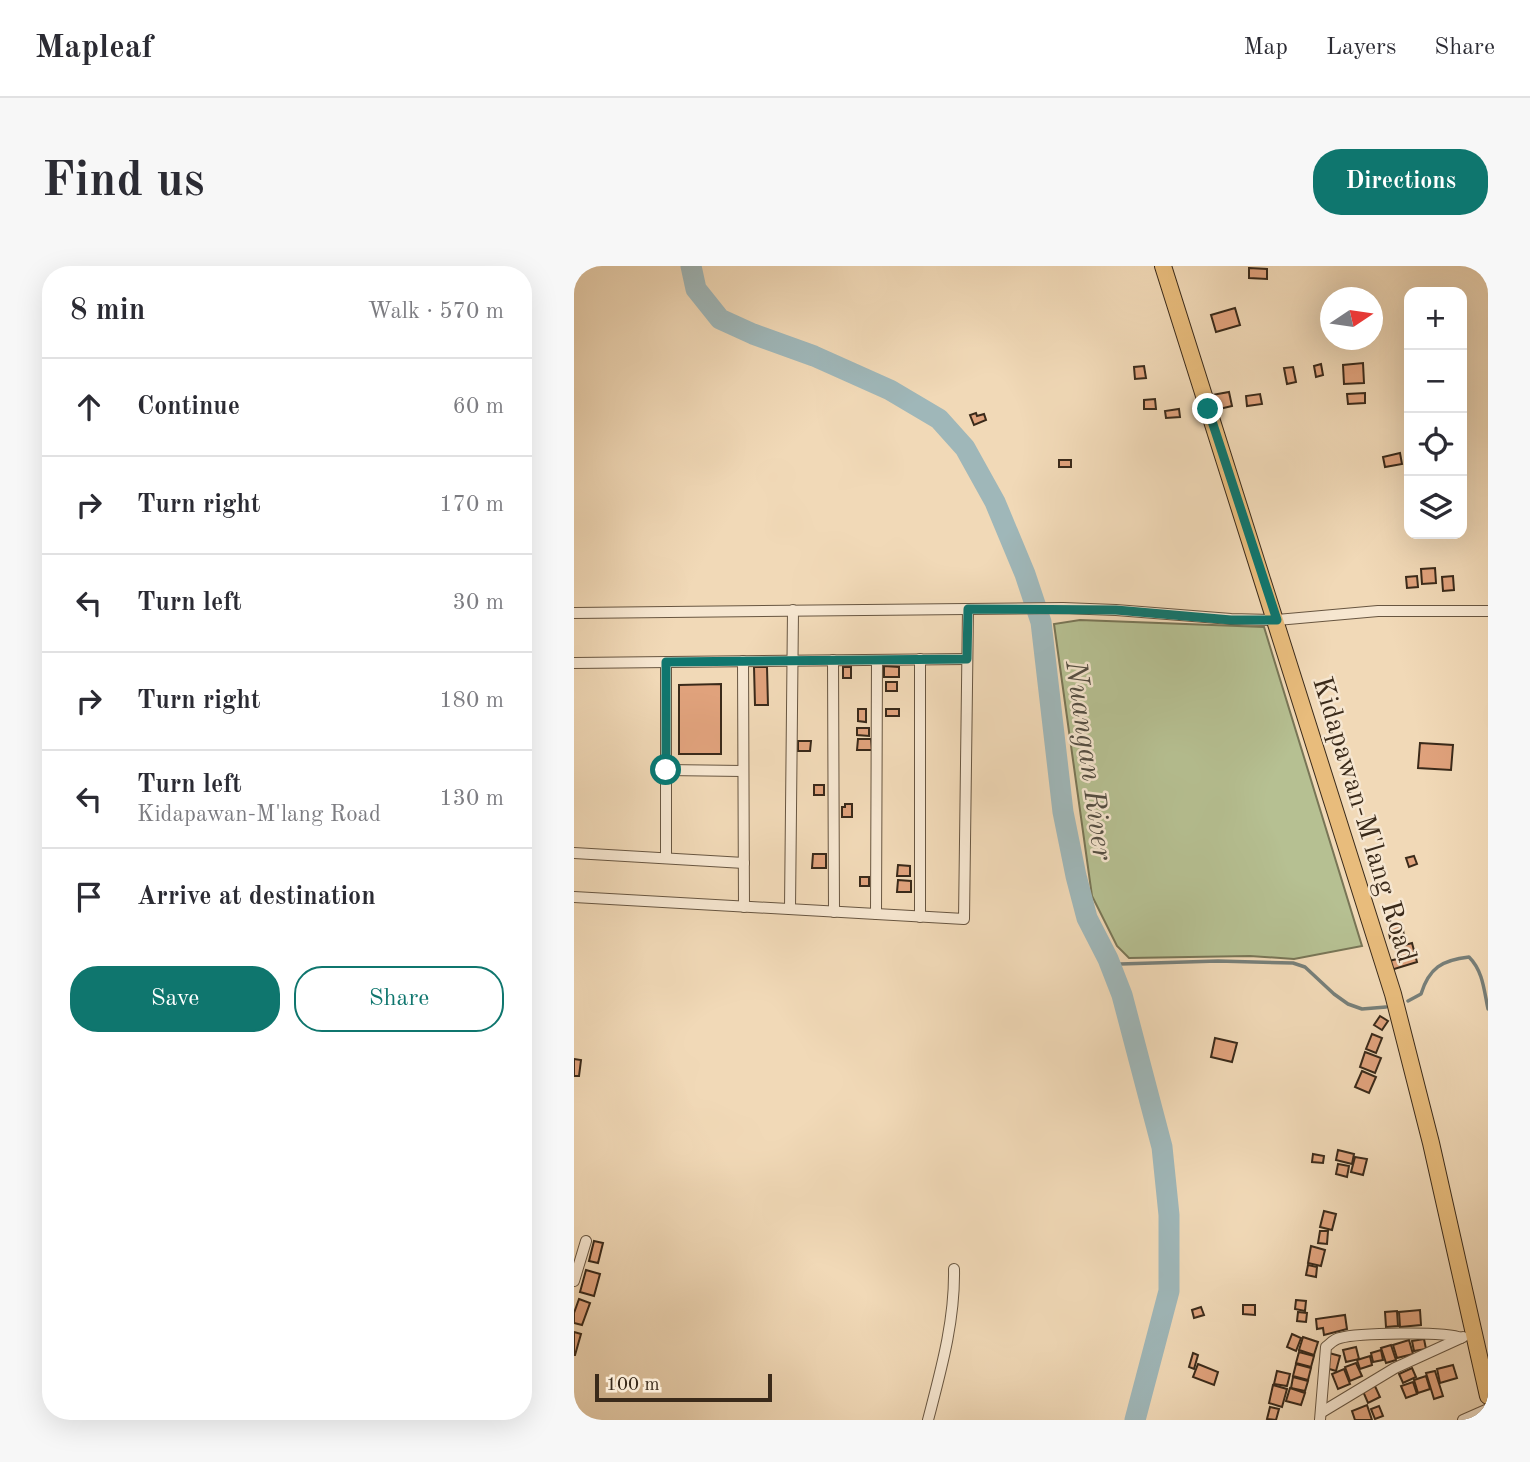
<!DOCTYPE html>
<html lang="en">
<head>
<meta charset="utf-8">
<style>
  :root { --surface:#fff; --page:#f7f7f7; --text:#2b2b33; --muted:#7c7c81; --line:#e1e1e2; --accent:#0f766e }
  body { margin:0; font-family:"Old Standard TT",serif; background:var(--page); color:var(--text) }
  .controls { position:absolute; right:21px; top:21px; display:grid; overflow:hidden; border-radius:14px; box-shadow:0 7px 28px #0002 }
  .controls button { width:63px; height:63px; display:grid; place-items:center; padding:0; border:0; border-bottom:2px solid var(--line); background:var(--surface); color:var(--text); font:35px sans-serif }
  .compass { position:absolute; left:746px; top:21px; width:63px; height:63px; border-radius:50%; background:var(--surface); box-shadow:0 7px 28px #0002; rotate:77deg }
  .scale { position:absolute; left:21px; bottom:18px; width:177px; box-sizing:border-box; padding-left:7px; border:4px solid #3a2a1a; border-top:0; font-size:19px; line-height:24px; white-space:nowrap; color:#3a2a1a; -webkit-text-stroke:5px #f6e6d0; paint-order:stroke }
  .stop { position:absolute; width:21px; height:21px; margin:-16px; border:5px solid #0f766e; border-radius:50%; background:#fff }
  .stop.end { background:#0f766e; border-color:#fff; box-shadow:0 2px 7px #0008 }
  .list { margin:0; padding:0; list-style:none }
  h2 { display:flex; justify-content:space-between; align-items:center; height:91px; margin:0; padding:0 28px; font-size:30px }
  h2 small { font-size:23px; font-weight:400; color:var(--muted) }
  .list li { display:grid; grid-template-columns:46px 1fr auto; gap:21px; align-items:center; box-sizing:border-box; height:98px; padding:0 28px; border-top:2px solid var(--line) }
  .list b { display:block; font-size:26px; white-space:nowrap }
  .list p { margin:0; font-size:23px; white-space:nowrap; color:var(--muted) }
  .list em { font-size:23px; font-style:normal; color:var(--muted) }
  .actions { display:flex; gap:14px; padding:21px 28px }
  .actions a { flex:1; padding:16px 0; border:2px solid var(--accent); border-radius:28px; text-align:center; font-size:24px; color:var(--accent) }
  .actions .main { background:var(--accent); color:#fff }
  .icon { flex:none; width:38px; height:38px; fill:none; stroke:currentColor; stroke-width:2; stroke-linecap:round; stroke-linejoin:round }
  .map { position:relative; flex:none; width:914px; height:1154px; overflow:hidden; border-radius:28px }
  header { display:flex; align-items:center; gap:42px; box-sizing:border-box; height:98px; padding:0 35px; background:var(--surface); border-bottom:2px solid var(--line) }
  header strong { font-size:33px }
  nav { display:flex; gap:38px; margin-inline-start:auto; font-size:24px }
  .intro { display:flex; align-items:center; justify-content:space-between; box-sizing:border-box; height:168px; padding:0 42px }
  h1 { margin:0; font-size:49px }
  .button { padding:18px 32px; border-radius:28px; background:var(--accent); color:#fff; font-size:24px; font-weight:700 }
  main { display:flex; gap:42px; padding:0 42px }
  aside { flex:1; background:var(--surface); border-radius:28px; box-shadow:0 7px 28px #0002 }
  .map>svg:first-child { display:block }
  .green { fill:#b6c092; stroke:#787556; stroke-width:2 }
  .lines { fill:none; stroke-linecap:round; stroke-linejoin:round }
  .stream { stroke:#777f79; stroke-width:3.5 }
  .river { stroke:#9fb7b9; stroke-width:21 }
  .building { fill:#e0a27c; stroke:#3a2a1a; stroke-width:2 }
  .street-casing { stroke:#685641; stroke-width:12 }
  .primary-casing { stroke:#3a2a1a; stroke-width:18 }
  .street { stroke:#f6e6d0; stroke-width:10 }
  .primary { stroke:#e8bc7c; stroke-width:16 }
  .route { stroke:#0f766e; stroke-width:9 }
  .labels { text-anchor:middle; stroke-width:5; stroke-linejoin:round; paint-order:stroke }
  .street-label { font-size:28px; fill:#3a2a1a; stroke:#f6e6d0 }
  .water-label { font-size:30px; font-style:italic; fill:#534d42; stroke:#f6e6d0 }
</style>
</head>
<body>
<header>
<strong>Mapleaf</strong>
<nav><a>Map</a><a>Layers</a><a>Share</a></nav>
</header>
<div class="intro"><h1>Find us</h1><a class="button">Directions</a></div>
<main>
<aside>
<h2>8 min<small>Walk · 570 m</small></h2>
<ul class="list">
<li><svg class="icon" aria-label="ahead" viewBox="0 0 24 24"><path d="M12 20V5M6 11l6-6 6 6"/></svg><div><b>Continue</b></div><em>60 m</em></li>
<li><svg class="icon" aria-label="right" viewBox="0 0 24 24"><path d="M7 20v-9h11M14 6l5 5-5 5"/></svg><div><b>Turn right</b></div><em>170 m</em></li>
<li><svg class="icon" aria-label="left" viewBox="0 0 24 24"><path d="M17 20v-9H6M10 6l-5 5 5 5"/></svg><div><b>Turn left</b></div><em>30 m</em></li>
<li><svg class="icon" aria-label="right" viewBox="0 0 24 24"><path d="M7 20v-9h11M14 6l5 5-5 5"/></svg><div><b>Turn right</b></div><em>180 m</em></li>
<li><svg class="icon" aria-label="left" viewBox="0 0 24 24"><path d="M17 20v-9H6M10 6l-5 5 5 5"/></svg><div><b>Turn left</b><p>Kidapawan-M'lang Road</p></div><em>130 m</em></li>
<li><svg class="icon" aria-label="arrive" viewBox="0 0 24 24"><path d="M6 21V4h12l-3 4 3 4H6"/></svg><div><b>Arrive at destination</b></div></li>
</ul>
<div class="actions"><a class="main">Save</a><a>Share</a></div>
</aside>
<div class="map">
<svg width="914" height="1154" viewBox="0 0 914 1154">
  <rect width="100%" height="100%" fill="#f1d9b7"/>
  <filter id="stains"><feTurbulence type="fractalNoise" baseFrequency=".00286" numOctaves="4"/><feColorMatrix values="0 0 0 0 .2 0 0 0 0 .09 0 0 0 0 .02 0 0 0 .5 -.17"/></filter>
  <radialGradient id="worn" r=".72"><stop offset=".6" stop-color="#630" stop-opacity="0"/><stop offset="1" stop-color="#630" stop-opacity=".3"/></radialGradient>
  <path class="green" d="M506,354L690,361L788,680L720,693L676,690L555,692L543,680L518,630L480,358Z"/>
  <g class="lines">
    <g class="stream">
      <path d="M534,693L546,698L644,695L719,697L731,701L760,728L774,738L788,743L812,741"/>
      <path d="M834,735L847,728C855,702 868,694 895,691C909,705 910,724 914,743"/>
    </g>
    <path class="river" d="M117,0L122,23L146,53L179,68L240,90L316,124L365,153L391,182L421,236L451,308L467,356L489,546L502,610L513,652L534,693L548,729L588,881L595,949V1025L561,1154"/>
  </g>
  <g class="building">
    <path d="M675,2L693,3V13L675,12Z"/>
    <path d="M661,42L666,59L642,66L637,49Z"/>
    <path d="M789,97L790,117L770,118L769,99Z"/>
    <path d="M747,98L749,109L742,111L740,100Z"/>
    <path d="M570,100L572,112L561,113L560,101Z"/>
    <path d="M719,101L722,116L713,118L710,102Z"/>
    <path d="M655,126L658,140L641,144L638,129Z"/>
    <path d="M791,127V137L774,138L773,128Z"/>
    <path d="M686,128L688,138L673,140L672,130Z"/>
    <path d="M581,133L582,143H570V134Z"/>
    <path d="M605,143L606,151L592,152L591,145Z"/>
    <path d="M402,147L403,150L410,148L412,154L400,159L396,149Z"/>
    <path d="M826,187L828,198L811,201L809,191Z"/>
    <rect x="485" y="194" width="12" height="7"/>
    <path d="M861,302L862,317L848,318L847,303Z"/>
    <path d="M843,310L844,321L833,322L832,311Z"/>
    <path d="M879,310L880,324L869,325L868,311Z"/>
    <path d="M310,400L325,401V411H310Z"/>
    <path d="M180,401H193L194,439H181Z"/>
    <rect x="269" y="401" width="8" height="11"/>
    <rect x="312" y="416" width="11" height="9"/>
    <path d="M147,418V488H105V419Z"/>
    <path d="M284,443H292V456L284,455Z"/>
    <rect x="312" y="443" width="13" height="7"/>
    <path d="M283,462H295V470L283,469Z"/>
    <path d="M284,473H297L298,484H283Z"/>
    <path d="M224,475H237L236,485H224Z"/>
    <path d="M846,477L879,479L877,504L844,502Z"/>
    <rect x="240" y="519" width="10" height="10"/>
    <path d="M271,538H278V551H268V541H271Z"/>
    <path d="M239,588H252V602H238Z"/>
    <path d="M840,590L843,598L835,601L832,592Z"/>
    <path d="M324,599L336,600V610H323Z"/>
    <rect x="286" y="611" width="9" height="9"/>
    <path d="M324,614L337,615V626H323Z"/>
    <path d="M828,658L830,670L816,672L814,661Z"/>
    <path d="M838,677L843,696L817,704L815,695L827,692L824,681Z"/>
    <path d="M806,750L814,755L808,764L800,759Z"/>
    <path d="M798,768L808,772L802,787L792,783Z"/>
    <path d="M641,772L663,777L658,796L637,791Z"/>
    <path d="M791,786L807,792L801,807L786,801Z"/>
    <path d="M0,793L7,794L5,810H0Z"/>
    <path d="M788,805L802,811L795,827L781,821Z"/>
    <path d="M764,884L780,888L778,898L762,894Z"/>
    <path d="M739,888L750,890L749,897L738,896Z"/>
    <path d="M781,891L793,893L789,909L777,906Z"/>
    <path d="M764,898L775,900L773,911L762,908Z"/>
    <path d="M750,945L762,948L758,964L746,961Z"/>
    <path d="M746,965H754L753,978L744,977Z"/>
    <path d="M20,975L29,977L24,997L15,995Z"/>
    <path d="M737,980L751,984L747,1000L734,997Z"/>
    <path d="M734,999L743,1001L742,1011L732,1009Z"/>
    <path d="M12,1004L26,1008L20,1030L6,1026Z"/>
    <path d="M5,1033L16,1037L8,1059L0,1057V1047Z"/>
    <path d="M722,1034L732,1035L731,1045L721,1043Z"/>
    <path d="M669,1039H681V1049L669,1048Z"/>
    <path d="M627,1041L630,1049L620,1052L618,1044Z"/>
    <path d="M846,1044L847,1059L826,1061L825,1046Z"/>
    <path d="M823,1045L824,1060L812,1061L811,1046Z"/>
    <path d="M724,1046L733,1047L732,1056L723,1055Z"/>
    <path d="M771,1049L773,1063L750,1069L749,1062L743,1063L742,1053Z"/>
    <path d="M0,1066L7,1068L1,1089H0Z"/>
    <path d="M718,1068L727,1072L722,1085L713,1081Z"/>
    <path d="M729,1071L744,1076L740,1089L725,1084Z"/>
    <path d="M850,1073L852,1083L840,1085L838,1075Z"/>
    <path d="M835,1074L839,1088L823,1092L819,1079Z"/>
    <path d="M817,1079L822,1094L812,1097L807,1082Z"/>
    <path d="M782,1081L785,1093L772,1096L769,1084Z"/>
    <path d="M807,1084L809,1094L799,1096L797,1087Z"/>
    <path d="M725,1086L740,1090L737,1101L722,1097Z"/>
    <path d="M619,1087L624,1089L620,1103L615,1101Z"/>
    <path d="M755,1087L766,1090L762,1105L752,1102Z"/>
    <path d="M796,1090L798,1099L786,1103L783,1094Z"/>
    <path d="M782,1097L788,1110L776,1115L771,1101Z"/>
    <path d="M624,1098L644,1106L640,1119L619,1111Z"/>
    <path d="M722,1098L737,1102L734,1114L719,1110Z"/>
    <path d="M879,1099L883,1112L866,1117L863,1103Z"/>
    <path d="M838,1102L842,1111L829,1117L825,1108Z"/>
    <path d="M770,1103L776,1118L764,1123L758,1108Z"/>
    <path d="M703,1105L716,1108L713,1120L700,1118Z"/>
    <path d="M861,1105L869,1130L860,1133L852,1107Z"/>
    <path d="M852,1110L856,1123L844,1127L840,1114Z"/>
    <path d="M719,1111L734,1115L731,1125L717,1122Z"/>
    <path d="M839,1116L843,1128L832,1132L827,1120Z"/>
    <path d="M800,1118L806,1131L794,1137L788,1123Z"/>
    <path d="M699,1119L713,1123L708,1141L695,1137Z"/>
    <path d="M716,1122L731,1127L727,1139L712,1135Z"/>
    <path d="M793,1139L798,1154H781L778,1145Z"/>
    <path d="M805,1140L809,1150L801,1153L797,1143Z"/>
    <path d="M696,1141L705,1143L702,1154L693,1153Z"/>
  </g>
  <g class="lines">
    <g class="street-casing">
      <g id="street">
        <path d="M0,347L489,342L542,344L657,353L703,354L804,345H914"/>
        <path d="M346,393V651"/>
        <path d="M259,394L260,646"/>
        <path d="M169,395L170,641"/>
        <path d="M92,396V592"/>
        <path d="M0,397L393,393"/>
        <path d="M92,504L169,505"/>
        <path d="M0,587L170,597"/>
        <path d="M0,631L390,653L394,343"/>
        <path d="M216,643L219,344"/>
        <path d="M302,648L303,394"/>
        <path d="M0,1015L12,975"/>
        <path d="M748,1146L821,1102L889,1071"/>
        <path d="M354,1154C367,1104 381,1055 380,1003"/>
        <path d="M746,1154L752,1081C757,1077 760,1073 766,1072C783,1067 872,1065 887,1072"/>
        <path d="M889,1154L914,1143"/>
      </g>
    </g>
    <g class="primary-casing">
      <path id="primary" d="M589,0L819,728L857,877L914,1130"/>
    </g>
    <use href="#street" class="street"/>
    <use href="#primary" class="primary"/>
  </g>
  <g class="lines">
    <path class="route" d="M92,504V396L393,393L394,343L542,344L657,354H703L634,143"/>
  </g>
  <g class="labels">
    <g class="street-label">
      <text transform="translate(792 553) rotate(73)" y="10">Kidapawan-M'lang Road</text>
    </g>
    <g class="water-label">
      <text transform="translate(516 494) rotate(82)" y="10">Nuangan River</text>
    </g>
  </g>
  <rect width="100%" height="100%" filter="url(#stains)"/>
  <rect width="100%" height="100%" fill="url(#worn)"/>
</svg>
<div class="controls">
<button>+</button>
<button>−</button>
<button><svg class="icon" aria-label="locate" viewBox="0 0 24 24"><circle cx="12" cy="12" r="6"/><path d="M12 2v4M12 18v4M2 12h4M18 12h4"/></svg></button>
<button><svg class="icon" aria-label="layers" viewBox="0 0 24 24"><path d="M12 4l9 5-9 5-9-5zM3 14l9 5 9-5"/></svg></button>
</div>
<svg class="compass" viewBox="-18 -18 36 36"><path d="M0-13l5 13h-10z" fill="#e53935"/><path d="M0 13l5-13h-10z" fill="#7c7c81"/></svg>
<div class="scale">100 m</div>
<div class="stop" style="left:92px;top:504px"></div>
<div class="stop end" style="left:634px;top:143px"></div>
</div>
</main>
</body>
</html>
